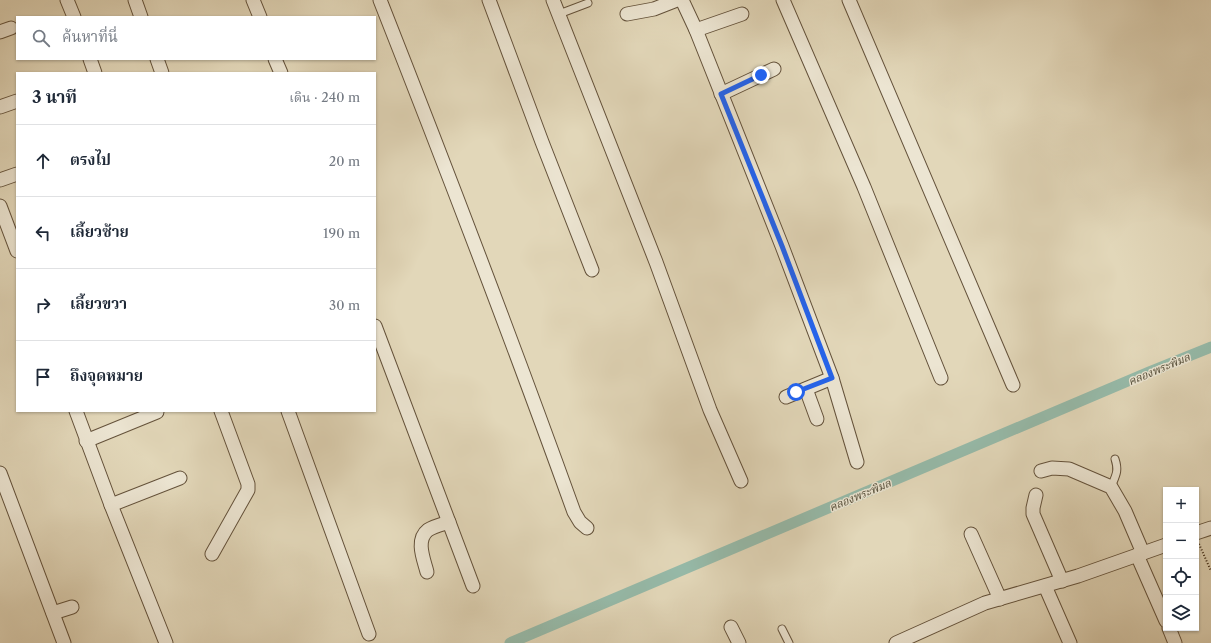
<!DOCTYPE html>
<html lang="th">
<head>
<meta charset="utf-8">
<style>
  :root { --surface:#fff; --page:#f6f6f7; --text:#1f2937; --muted:#747a83; --line:#e0e1e3 }
  body { margin:0; font-family:"Libre Caslon Text","Noto Serif Thai",serif; background:var(--page); color:var(--text) }
  .controls { position:absolute; right:12px; bottom:12px; display:grid; overflow:hidden; border-radius:0px; box-shadow:0 1px 3px #0004 }
  .controls button { width:36px; height:36px; display:grid; place-items:center; padding:0; border:0; border-bottom:1px solid var(--line); background:var(--surface); color:var(--text); font:20px sans-serif }
  .stop { position:absolute; width:12px; height:12px; margin:-9px; border:3px solid #2563eb; border-radius:50%; background:#fff }
  .stop.end { background:#2563eb; border-color:#fff; box-shadow:0 1px 4px #0008 }
  .list { margin:0; padding:0; list-style:none }
  h2 { display:flex; justify-content:space-between; align-items:center; height:52px; margin:0; padding:0 16px; font-size:17px }
  h2 small { font-size:13px; font-weight:400; color:var(--muted) }
  .list li { display:grid; grid-template-columns:26px 1fr auto; gap:12px; align-items:center; box-sizing:border-box; height:72px; padding:0 16px; border-top:1px solid var(--line) }
  .list b { display:block; font-size:15px; white-space:nowrap }
  .list em { font-size:13px; font-style:normal; color:var(--muted) }
  .icon { flex:none; width:22px; height:22px; fill:none; stroke:currentColor; stroke-width:2; stroke-linecap:round; stroke-linejoin:round }
  .map { position:relative; flex:none; width:1211px; height:643px; overflow:hidden }
  .search { position:absolute; background:var(--surface); box-shadow:0 1px 3px #0004; left:16px; top:16px; width:360px; height:44px; display:flex; align-items:center; gap:10px; box-sizing:border-box; padding:0 14px; border-radius:0px; color:var(--muted); font-size:15px }
  .panel { position:absolute; background:var(--surface); box-shadow:0 1px 3px #0004; left:16px; top:72px; width:360px; height:340px; border-radius:0px }
  .map>svg:first-child { display:block }
  .lines { fill:none; stroke-linecap:round; stroke-linejoin:round }
  .canal { stroke:#96baa9; stroke-width:11 }
  .service-casing { stroke:#64523b; stroke-width:9 }
  .minor-casing { stroke:#64523b; stroke-width:15 }
  .path { stroke:#3a2611; stroke-width:2; stroke-dasharray:1 2; stroke-linecap:butt }
  .service { stroke:#ece5d2; stroke-width:7 }
  .minor { stroke:#ece5d2; stroke-width:13 }
  .route { stroke:#2563eb; stroke-width:5 }
  .labels { text-anchor:middle; stroke-width:3; stroke-linejoin:round; paint-order:stroke }
  .water-label { font-size:11px; font-style:italic; fill:#514b37; stroke:#ece5d2 }
</style>
</head>
<body>
<div class="map">
<svg width="1211" height="643" viewBox="0 0 1211 643">
  <rect width="100%" height="100%" fill="#e2d7b9"/>
  <filter id="stains"><feTurbulence type="fractalNoise" baseFrequency=".005" numOctaves="4"/><feColorMatrix values="0 0 0 0 .2 0 0 0 0 .09 0 0 0 0 .02 0 0 0 .5 -.17"/></filter>
  <radialGradient id="worn" r=".72"><stop offset=".6" stop-color="#630" stop-opacity="0"/><stop offset="1" stop-color="#630" stop-opacity=".3"/></radialGradient>
  <g class="lines">
    <path class="canal" d="M510,643L1149,372L1211,347"/>
    <g class="service-casing">
      <g id="service">
        <path d="M559,14L588,3"/>
        <path d="M1111,487C1116,475 1119,471 1115,459"/>
        <path d="M782,629L789,643"/>
      </g>
    </g>
    <g class="minor-casing">
      <g id="minor">
        <path d="M67,0L74,17"/>
        <path d="M135,0L141,17"/>
        <path d="M253,0L260,17"/>
        <path d="M380,0C447,170 512,340 574,512L580,522L587,528"/>
        <path d="M489,0L542,142L592,270"/>
        <path d="M553,0L656,262L710,410L741,481"/>
        <path d="M682,0L696,30L782,246L832,378L857,462"/>
        <path d="M783,0L864,187L941,378"/>
        <path d="M849,0L1013,385"/>
        <path d="M627,14L654,9L677,0"/>
        <path d="M696,30L742,14"/>
        <path d="M0,32L11,28"/>
        <path d="M90,59L95,73"/>
        <path d="M157,59L162,73"/>
        <path d="M275,59L281,73"/>
        <path d="M721,94L774,69"/>
        <path d="M0,107L17,101"/>
        <path d="M0,180L17,174"/>
        <path d="M0,206L17,251"/>
        <path d="M375,326L473,586"/>
        <path d="M806,389L817,419"/>
        <path d="M786,397L832,378"/>
        <path d="M76,411L111,505L166,643"/>
        <path d="M288,411L369,634"/>
        <path d="M86,441L157,412"/>
        <path d="M1041,471L1052,468L1069,469L1111,487L1125,511L1143,553"/>
        <path d="M0,473L64,643"/>
        <path d="M1036,495L1033,508V514L1062,581"/>
        <path d="M111,505L180,478"/>
        <path d="M1196,533L1211,528"/>
        <path d="M971,534L1000,599"/>
        <path d="M212,554L248,490V484L221,411"/>
        <path d="M1137,555L1166,621"/>
        <path d="M427,572C424,560 415,540 428,530C434,526 443,524 449,522"/>
        <path d="M1045,586L1070,643"/>
        <path d="M53,613L72,607"/>
        <path d="M731,627L739,643"/>
        <path d="M1169,628L1175,643"/>
        <path d="M896,643L985,603L1078,576L1166,545"/>
      </g>
    </g>
    <path class="path" d="M1199,544L1211,571"/>
    <use href="#service" class="service"/>
    <use href="#minor" class="minor"/>
  </g>
  <g class="lines">
    <path class="route" d="M761,75L721,94L782,246L832,378L796,392"/>
  </g>
  <g class="labels">
    <g class="water-label">
      <text transform="translate(1159 369) rotate(-23)" y="4">คลองพระพิมล</text>
      <text transform="translate(860 495) rotate(-23)" y="4">คลองพระพิมล</text>
    </g>
  </g>
  <rect width="100%" height="100%" filter="url(#stains)"/>
  <rect width="100%" height="100%" fill="url(#worn)"/>
</svg>
<div class="controls">
<button>+</button>
<button>−</button>
<button><svg class="icon" aria-label="locate" viewBox="0 0 24 24"><circle cx="12" cy="12" r="6"/><path d="M12 2v4M12 18v4M2 12h4M18 12h4"/></svg></button>
<button><svg class="icon" aria-label="layers" viewBox="0 0 24 24"><path d="M12 4l9 5-9 5-9-5zM3 14l9 5 9-5"/></svg></button>
</div>
<div class="stop" style="left:796px;top:392px"></div>
<div class="stop end" style="left:761px;top:75px"></div>
<div class="search"><svg class="icon" aria-label="search" viewBox="0 0 24 24"><circle cx="10" cy="10" r="6"/><path d="M15 15l6 6"/></svg>ค้นหาที่นี่</div>
<section class="panel">
<h2>3 นาที<small>เดิน · 240 m</small></h2>
<ul class="list">
<li><svg class="icon" aria-label="ahead" viewBox="0 0 24 24"><path d="M12 20V5M6 11l6-6 6 6"/></svg><div><b>ตรงไป</b></div><em>20 m</em></li>
<li><svg class="icon" aria-label="left" viewBox="0 0 24 24"><path d="M17 20v-9H6M10 6l-5 5 5 5"/></svg><div><b>เลี้ยวซ้าย</b></div><em>190 m</em></li>
<li><svg class="icon" aria-label="right" viewBox="0 0 24 24"><path d="M7 20v-9h11M14 6l5 5-5 5"/></svg><div><b>เลี้ยวขวา</b></div><em>30 m</em></li>
<li><svg class="icon" aria-label="arrive" viewBox="0 0 24 24"><path d="M6 21V4h12l-3 4 3 4H6"/></svg><div><b>ถึงจุดหมาย</b></div></li>
</ul>
</section>
</div>
</body>
</html>
